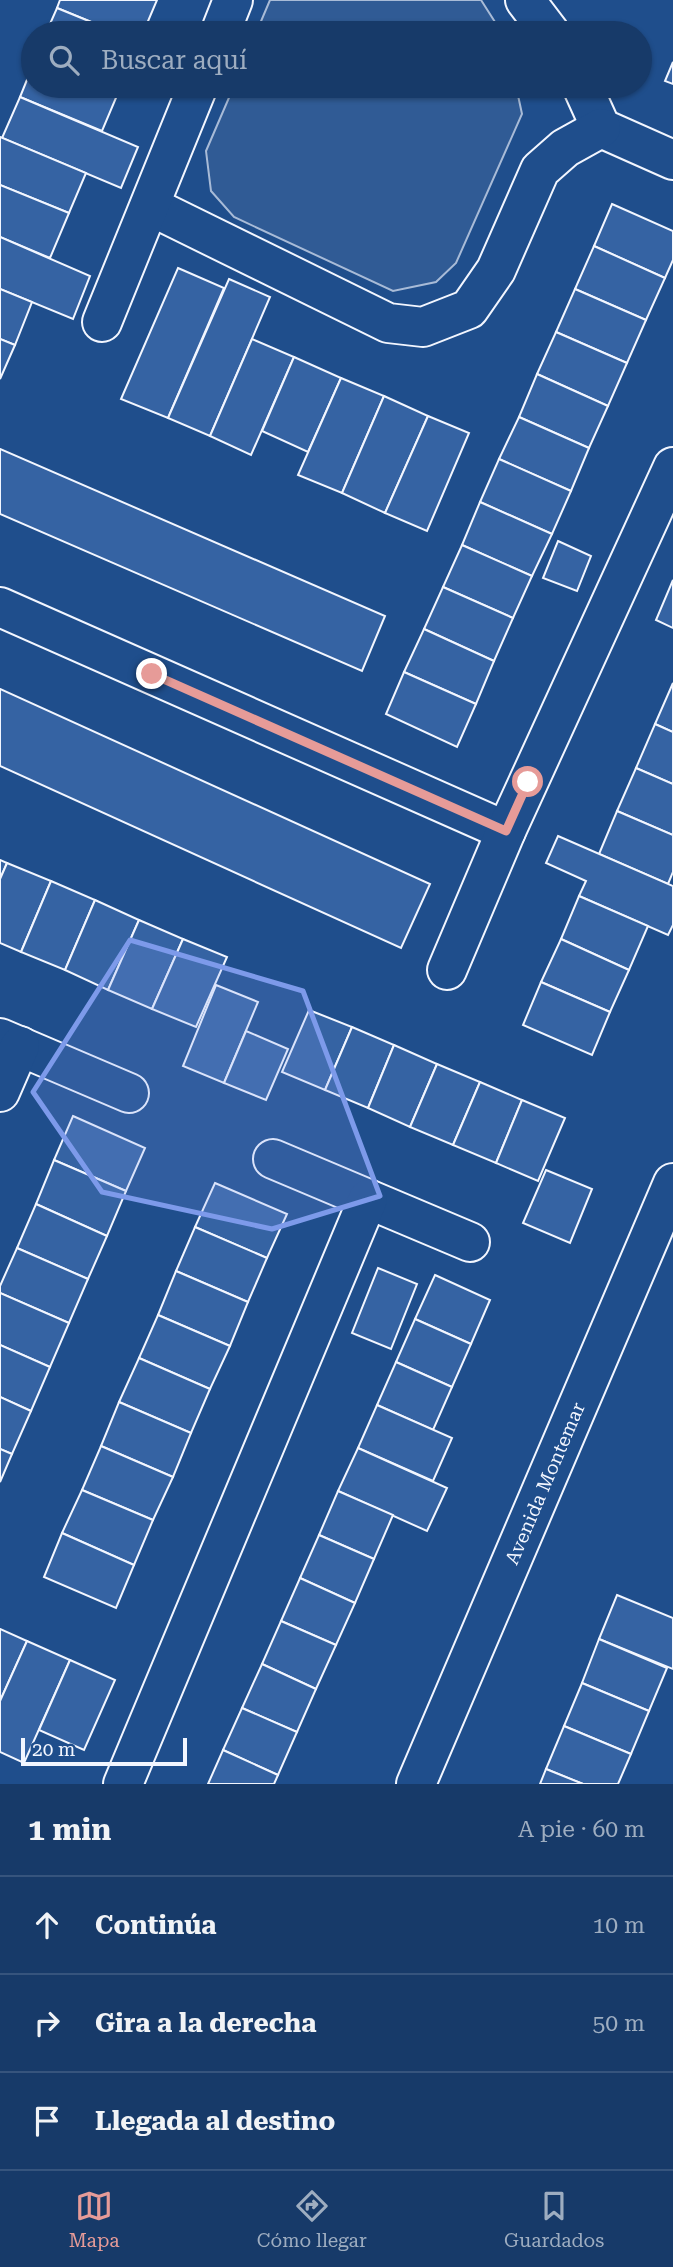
<!DOCTYPE html>
<html lang="es">
<head>
<meta charset="utf-8">
<style>
  :root { --surface:#173a69; --page:#20416f; --text:#f1f3f6; --muted:#9eadc0; --line:#36547d; --accent:#e69b98 }
  body { margin:0; font-family:"Roboto Serif",serif; background:var(--page); color:var(--text) }
  .scale { position:absolute; left:21px; bottom:18px; width:166px; box-sizing:border-box; padding-left:7px; border:4px solid #f2f6ff; border-top:0; font-size:19px; line-height:24px; white-space:nowrap; color:#f2f6ff; -webkit-text-stroke:5px #1f4e8c; paint-order:stroke }
  .stop { position:absolute; width:21px; height:21px; margin:-16px; border:5px solid #e69b98; border-radius:50%; background:#fff }
  .stop.end { background:#e69b98; border-color:#fff; box-shadow:0 2px 7px #0008 }
  .list { margin:0; padding:0; list-style:none }
  h2 { display:flex; justify-content:space-between; align-items:center; height:91px; margin:0; padding:0 28px; font-size:30px }
  h2 small { font-size:23px; font-weight:400; color:var(--muted) }
  .list li { display:grid; grid-template-columns:46px 1fr auto; gap:21px; align-items:center; box-sizing:border-box; height:98px; padding:0 28px; border-top:2px solid var(--line) }
  .list b { display:block; font-size:26px; white-space:nowrap }
  .list em { font-size:23px; font-style:normal; color:var(--muted) }
  .icon { flex:none; width:38px; height:38px; fill:none; stroke:currentColor; stroke-width:2; stroke-linecap:round; stroke-linejoin:round }
  .map { position:relative; flex:none; width:673px; height:1784px; overflow:hidden }
  .search { position:absolute; background:var(--surface); box-shadow:0 2px 5px #0004; left:21px; right:21px; top:21px; height:77px; display:flex; align-items:center; gap:18px; box-sizing:border-box; padding:0 24px; border-radius:38px; color:var(--muted); font-size:26px }
  .sheet { height:385px; background:var(--surface) }
  nav { display:flex; justify-content:space-around; align-items:center; box-sizing:border-box; height:98px; border-top:2px solid var(--line); background:var(--surface); font-size:19px; color:var(--muted) }
  nav a { display:grid; justify-items:center; gap:4px }
  nav .on { color:var(--accent) }
  .map>svg:first-child { display:block }
  .built { fill:#305b95; stroke:#a8bbd7; stroke-width:2 }
  .building { fill:#3563a3; stroke:#f2f6ff; stroke-width:2 }
  .lines { fill:none; stroke-linecap:round; stroke-linejoin:round }
  .minor-casing { stroke:#f2f6ff; stroke-width:42 }
  .minor { stroke:#1f4e8c; stroke-width:38 }
  .route { stroke:#e69b98; stroke-width:9 }
  .marked { fill:#7d9aea; fill-opacity:0.2; stroke:#7d9aea; stroke-width:5; stroke-linejoin:round }
  .labels { text-anchor:middle; stroke-width:5; stroke-linejoin:round; paint-order:stroke }
  .street-label { font-size:19px; fill:#f2f6ff; stroke:#1f4e8c }
</style>
</head>
<body>
<div class="map">
<svg width="673" height="1784" viewBox="0 0 673 1784">
  <rect width="100%" height="100%" fill="#1f4e8c"/>
  <g class="built">
    <path d="M270,0H481L502,33H256Z"/>
    <path d="M234,86H516L522,114L456,263L436,282L393,291L234,217L211,191L206,151Z"/>
  </g>
  <g class="building">
    <path d="M60,0H157L143,33H118L57,8Z"/>
    <path d="M57,8L118,33H46Z"/>
    <path d="M673,62V84L665,81Z"/>
    <path d="M33,65V86H121L102,131L20,97Z"/>
    <path d="M20,97L138,147L121,188L2,138Z"/>
    <path d="M0,137L86,173L69,213L0,185Z"/>
    <path d="M0,185L69,213L50,258L0,237Z"/>
    <path d="M612,204L673,231V260L665,278L594,246Z"/>
    <path d="M0,237L90,276L73,319L0,289Z"/>
    <path d="M594,246L665,278L646,320L575,289Z"/>
    <path d="M178,268L224,288L168,418L121,399Z"/>
    <path d="M229,279L270,297L210,436L168,418Z"/>
    <path d="M0,289L32,302L15,345L0,339Z"/>
    <path d="M575,289L646,320L627,363L556,332Z"/>
    <path d="M556,332L627,363L608,406L537,374Z"/>
    <path d="M0,339L15,345L0,379Z"/>
    <path d="M252,339L294,357L251,455L210,436Z"/>
    <path d="M294,357L341,378L308,452L262,431Z"/>
    <path d="M537,374L608,406L589,448L519,417Z"/>
    <path d="M341,378L384,396L342,493L298,475Z"/>
    <path d="M384,396L428,416L385,513L342,493Z"/>
    <path d="M428,416L469,433L427,531L385,513Z"/>
    <path d="M519,417L589,448L571,491L499,459Z"/>
    <path d="M0,449L385,616L362,671L0,514Z"/>
    <path d="M499,459L571,491L552,534L480,502Z"/>
    <path d="M480,502L552,534L532,576L462,545Z"/>
    <path d="M558,541L591,556L577,591L543,578Z"/>
    <path d="M462,545L532,576L513,618L443,587Z"/>
    <path d="M673,580V628L656,620Z"/>
    <path d="M443,587L513,618L494,661L424,629Z"/>
    <path d="M424,629L494,661L476,704L404,672Z"/>
    <path d="M404,672L476,704L457,747L386,714Z"/>
    <path d="M673,683V732L655,724Z"/>
    <path d="M0,689L430,884L401,948L0,766Z"/>
    <path d="M655,724L673,732V784L636,768Z"/>
    <path d="M636,768L673,784V835L617,811Z"/>
    <path d="M617,811L673,835V872L668,884L599,854Z"/>
    <path d="M558,836L673,886V925L668,935L579,896L586,881L546,863Z"/>
    <path d="M0,860L7,863L0,879Z"/>
    <path d="M7,863L51,881L21,952L0,943V879Z"/>
    <path d="M51,881L95,900L65,970L21,952Z"/>
    <path d="M579,896L648,926L629,970L561,939Z"/>
    <path d="M95,900L139,920L108,990L65,970Z"/>
    <path d="M139,920L183,939L152,1009L108,990Z"/>
    <path d="M183,939L227,957L196,1027L152,1009Z"/>
    <path d="M561,939L629,970L610,1012L541,982Z"/>
    <path d="M541,982L610,1012L592,1055L523,1025Z"/>
    <path d="M216,985L258,1002L224,1083L183,1066Z"/>
    <path d="M309,1010L352,1027L325,1090L282,1072Z"/>
    <path d="M352,1027L394,1045L368,1108L325,1090Z"/>
    <path d="M246,1031L288,1049L266,1100L224,1083Z"/>
    <path d="M394,1045L437,1064L410,1127L368,1108Z"/>
    <path d="M437,1064L480,1082L453,1145L410,1127Z"/>
    <path d="M480,1082L522,1100L496,1163L453,1145Z"/>
    <path d="M522,1100L565,1118L538,1181L496,1163Z"/>
    <path d="M73,1116L145,1148L126,1191L54,1160Z"/>
    <path d="M54,1160L126,1191L107,1236L36,1204Z"/>
    <path d="M546,1170L592,1189L570,1243L523,1223Z"/>
    <path d="M215,1183L287,1214L267,1258L195,1227Z"/>
    <path d="M36,1204L107,1236L88,1279L17,1248Z"/>
    <path d="M195,1227L267,1258L248,1302L176,1271Z"/>
    <path d="M17,1248L88,1279L69,1323L0,1293V1286Z"/>
    <path d="M378,1268L417,1284L391,1349L352,1333Z"/>
    <path d="M176,1271L248,1302L230,1346L158,1315Z"/>
    <path d="M435,1275L490,1300L471,1344L415,1319Z"/>
    <path d="M0,1293L69,1323L50,1367L0,1345Z"/>
    <path d="M158,1315L230,1346L210,1389L139,1358Z"/>
    <path d="M415,1319L471,1344L452,1387L396,1362Z"/>
    <path d="M0,1345L50,1367L31,1411L0,1397Z"/>
    <path d="M139,1358L210,1389L191,1433L119,1402Z"/>
    <path d="M396,1362L452,1387L433,1430L377,1405Z"/>
    <path d="M0,1397L31,1411L12,1454L0,1449Z"/>
    <path d="M119,1402L191,1433L173,1477L101,1446Z"/>
    <path d="M377,1405L452,1438L433,1481L358,1448Z"/>
    <path d="M101,1446L173,1477L153,1520L82,1490Z"/>
    <path d="M358,1448L447,1488L427,1531L338,1491Z"/>
    <path d="M0,1449L12,1454L0,1482Z"/>
    <path d="M82,1490L153,1520L134,1565L62,1533Z"/>
    <path d="M338,1491L393,1515L374,1559L319,1535Z"/>
    <path d="M62,1533L134,1565L116,1608L44,1577Z"/>
    <path d="M319,1535L374,1559L355,1603L300,1578Z"/>
    <path d="M300,1578L355,1603L336,1645L281,1621Z"/>
    <path d="M617,1595L673,1618V1669L599,1639Z"/>
    <path d="M281,1621L336,1645L316,1689L262,1664Z"/>
    <path d="M0,1629L27,1641L0,1701Z"/>
    <path d="M599,1639L667,1668L649,1711L582,1683Z"/>
    <path d="M27,1641L70,1660L24,1763L0,1752V1701Z"/>
    <path d="M70,1660L115,1680L84,1750L39,1730Z"/>
    <path d="M262,1664L316,1689L297,1732L242,1708Z"/>
    <path d="M582,1683L649,1711L631,1754L564,1726Z"/>
    <path d="M242,1708L297,1732L278,1775L223,1750Z"/>
    <path d="M564,1726L631,1754L618,1784H583L546,1769Z"/>
    <path d="M223,1750L278,1775L274,1784H208Z"/>
    <path d="M546,1769L583,1784H540Z"/>
  </g>
  <g class="lines">
    <g class="minor-casing">
      <g id="minor">
        <path d="M525,0L550,33"/>
        <path d="M220,33L233,0"/>
        <path d="M582,86L601,128L673,160"/>
        <path d="M150,206L388,323L423,327L469,309L496,270L540,170L565,148L601,128"/>
        <path d="M102,322L198,86"/>
        <path d="M0,607L506,831"/>
        <path d="M447,970L506,831L673,467"/>
        <path d="M0,1038L129,1093"/>
        <path d="M0,1092L20,1046"/>
        <path d="M273,1159L470,1242"/>
        <path d="M123,1784L368,1199"/>
        <path id="s1" d="M416,1784L673,1183"/>
      </g>
    </g>
    <use href="#minor" class="minor"/>
  </g>
  <g class="lines">
    <path class="route" d="M152,674L506,831L528,782"/>
  </g>
  <path class="marked" d="M130,940L303,991L380,1196L272,1229L102,1192L33,1092Z"/>
  <g class="labels">
    <g class="street-label">
      <text dy="7" stroke="none"><textPath href="#s1" startOffset="327">Avenida Montemar</textPath></text>
    </g>
  </g>
</svg>
<div class="scale">20 m</div>
<div class="stop" style="left:528px;top:782px"></div>
<div class="stop end" style="left:152px;top:674px"></div>
<div class="search"><svg class="icon" aria-label="search" viewBox="0 0 24 24"><circle cx="10" cy="10" r="6"/><path d="M15 15l6 6"/></svg>Buscar aquí</div>
</div>
<section class="sheet">
<h2>1 min<small>A pie · 60 m</small></h2>
<ul class="list">
<li><svg class="icon" aria-label="ahead" viewBox="0 0 24 24"><path d="M12 20V5M6 11l6-6 6 6"/></svg><div><b>Continúa</b></div><em>10 m</em></li>
<li><svg class="icon" aria-label="right" viewBox="0 0 24 24"><path d="M7 20v-9h11M14 6l5 5-5 5"/></svg><div><b>Gira a la derecha</b></div><em>50 m</em></li>
<li><svg class="icon" aria-label="arrive" viewBox="0 0 24 24"><path d="M6 21V4h12l-3 4 3 4H6"/></svg><div><b>Llegada al destino</b></div></li>
</ul>
</section>
<nav>
<a class="on"><svg class="icon" aria-label="map" viewBox="0 0 24 24"><path d="M3 6l6-2 6 2 6-2v14l-6 2-6-2-6 2zM9 4v14M15 6v14"/></svg>Mapa</a>
<a><svg class="icon" aria-label="directions" viewBox="0 0 24 24"><path d="M12 3l9 9-9 9-9-9zM9 14v-3h6M13 9l2 2-2 2"/></svg>Cómo llegar</a>
<a><svg class="icon" aria-label="saved" viewBox="0 0 24 24"><path d="M7 4h10v16l-5-4-5 4z"/></svg>Guardados</a>
</nav>
</body>
</html>
